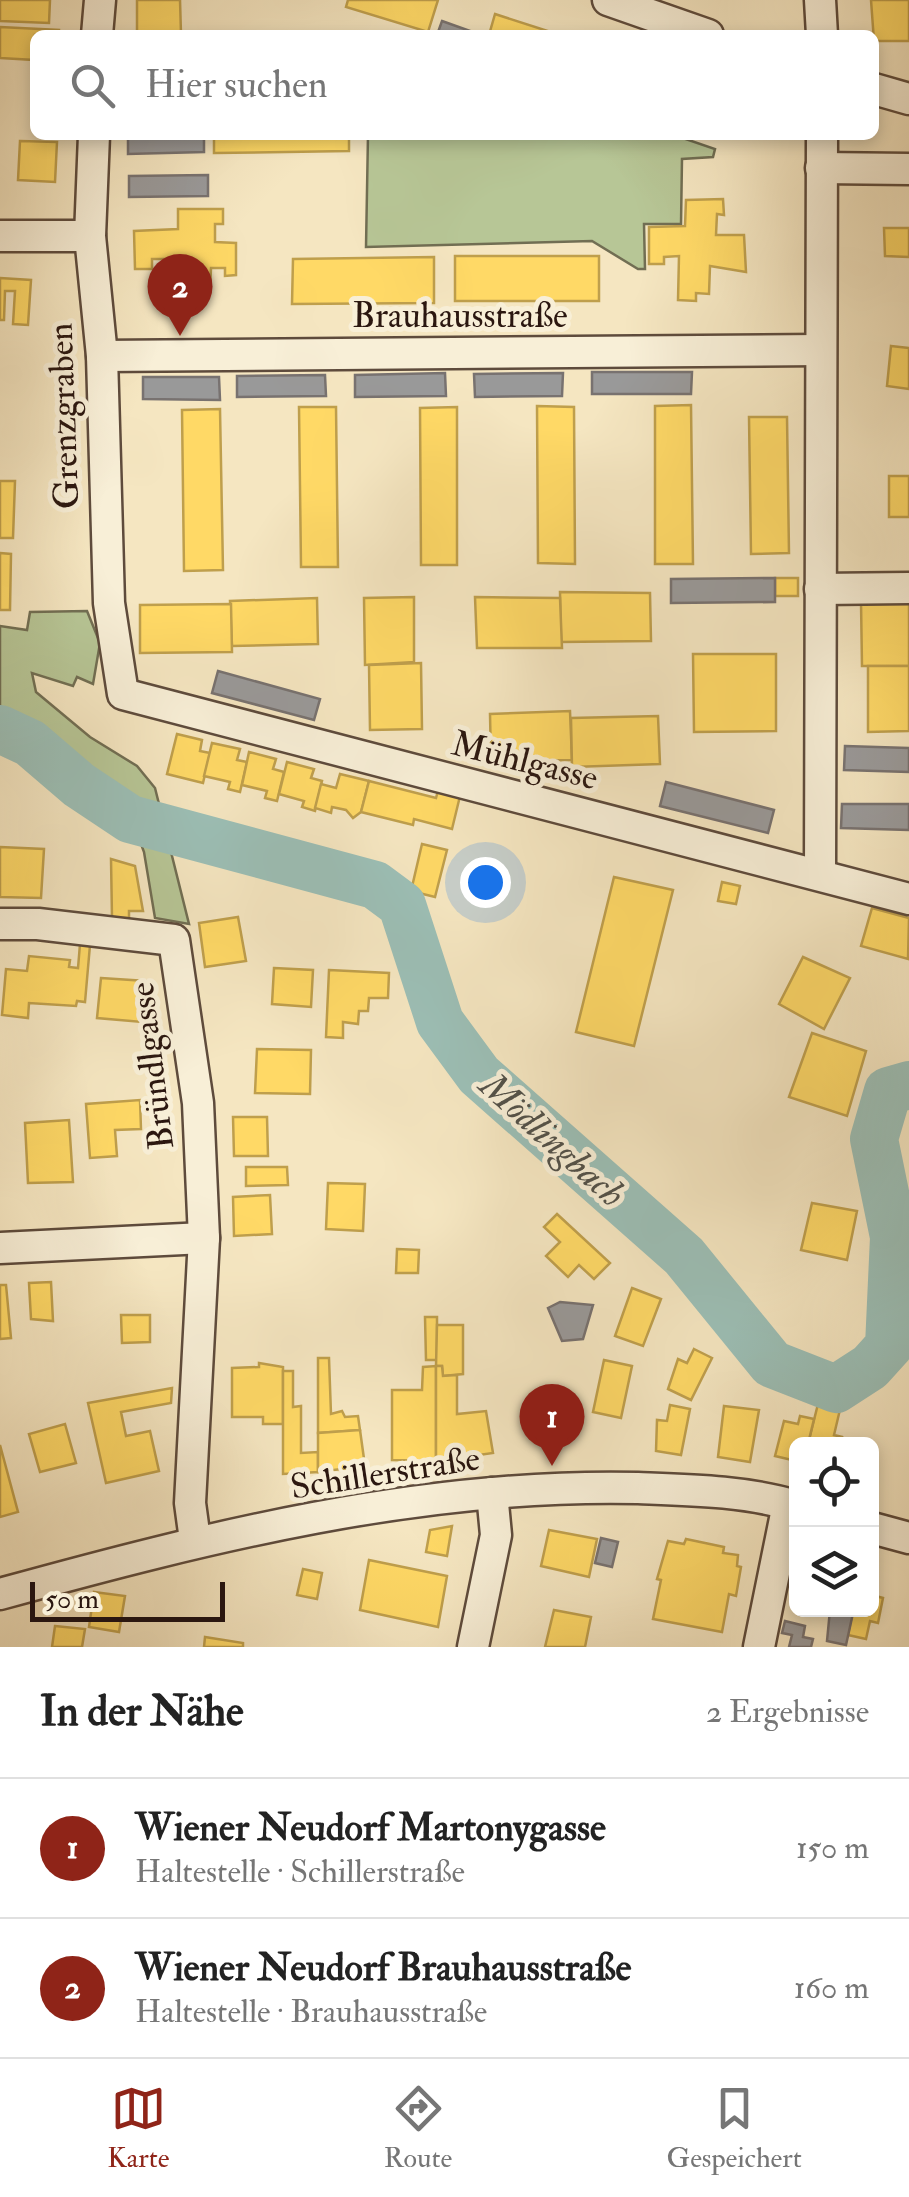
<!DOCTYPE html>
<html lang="de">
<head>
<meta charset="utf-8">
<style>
  :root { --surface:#fff; --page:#f6f6f6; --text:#222; --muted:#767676; --line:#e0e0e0; --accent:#8f2418 }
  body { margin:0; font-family:"IM FELL Double Pica",serif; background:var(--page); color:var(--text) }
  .controls { position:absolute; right:30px; bottom:30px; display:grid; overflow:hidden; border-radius:15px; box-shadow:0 5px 15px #0003 }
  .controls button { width:90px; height:90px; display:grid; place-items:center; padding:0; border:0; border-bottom:2px solid var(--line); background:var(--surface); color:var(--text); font:50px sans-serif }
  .scale { position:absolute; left:30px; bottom:25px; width:195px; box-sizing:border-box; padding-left:10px; border:5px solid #2b1710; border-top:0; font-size:28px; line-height:35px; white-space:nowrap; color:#2b1710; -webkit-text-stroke:8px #f8efd7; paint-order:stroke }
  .you { position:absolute; left:485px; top:882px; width:35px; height:35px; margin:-25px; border:8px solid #fff; border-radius:50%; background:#1a73e8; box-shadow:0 0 0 15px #1a73e833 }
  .badge { display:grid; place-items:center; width:65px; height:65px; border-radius:50%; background:var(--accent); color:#fff; font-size:32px; font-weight:700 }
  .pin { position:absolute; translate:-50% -82px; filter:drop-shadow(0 2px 5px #0008) }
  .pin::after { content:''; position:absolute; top:52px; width:35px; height:30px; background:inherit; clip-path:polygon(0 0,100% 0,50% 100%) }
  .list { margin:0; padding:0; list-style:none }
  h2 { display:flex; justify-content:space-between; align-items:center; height:130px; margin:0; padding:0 40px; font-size:42px }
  h2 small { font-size:32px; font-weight:400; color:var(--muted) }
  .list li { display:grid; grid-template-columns:65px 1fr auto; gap:30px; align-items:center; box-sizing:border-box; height:140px; padding:0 40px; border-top:2px solid var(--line) }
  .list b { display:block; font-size:38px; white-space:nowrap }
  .list p { margin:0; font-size:32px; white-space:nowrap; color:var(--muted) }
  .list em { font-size:32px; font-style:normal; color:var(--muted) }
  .icon { flex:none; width:55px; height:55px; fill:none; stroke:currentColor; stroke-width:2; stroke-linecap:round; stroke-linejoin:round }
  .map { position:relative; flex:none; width:909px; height:1647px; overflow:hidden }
  .search { position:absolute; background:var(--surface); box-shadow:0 5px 15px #0003; left:30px; right:30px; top:30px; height:110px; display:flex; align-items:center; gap:25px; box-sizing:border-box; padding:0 35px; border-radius:15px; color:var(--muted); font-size:38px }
  .sheet { height:410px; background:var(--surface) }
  nav { display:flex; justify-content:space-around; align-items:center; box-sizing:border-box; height:140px; border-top:2px solid var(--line); background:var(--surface); font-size:28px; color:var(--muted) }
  nav a { display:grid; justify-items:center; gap:5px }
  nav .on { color:var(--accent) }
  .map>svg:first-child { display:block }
  .green { fill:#b7c696; stroke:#716e53; stroke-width:2.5 }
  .homes { fill:#ffd966; stroke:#bf9f4c; stroke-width:2.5 }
  .industry { fill:#999; stroke:#787270; stroke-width:2.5 }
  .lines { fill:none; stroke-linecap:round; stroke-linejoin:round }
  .river { stroke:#9cbfb6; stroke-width:48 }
  .minor-casing { stroke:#5e4b3c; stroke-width:35 }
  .minor { stroke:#f8efd7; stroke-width:30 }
  .labels { text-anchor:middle; stroke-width:10; stroke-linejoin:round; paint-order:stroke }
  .street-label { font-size:35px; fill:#2b1710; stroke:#f8efd7 }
  .water-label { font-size:38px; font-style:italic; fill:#53524a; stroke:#f8efd7 }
</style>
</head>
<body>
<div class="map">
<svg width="909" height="1647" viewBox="0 0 909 1647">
  <rect width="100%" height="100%" fill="#f5e6c1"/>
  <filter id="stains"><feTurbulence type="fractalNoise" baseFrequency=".002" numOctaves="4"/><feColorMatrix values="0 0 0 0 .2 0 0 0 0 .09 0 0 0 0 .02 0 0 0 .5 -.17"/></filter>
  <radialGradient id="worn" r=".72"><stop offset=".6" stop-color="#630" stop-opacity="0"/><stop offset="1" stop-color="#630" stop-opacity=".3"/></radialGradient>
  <g class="green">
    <path d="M368,135H674L715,149L713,157L682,159L681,224H644L645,269H638L592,241L366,247Z"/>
    <path d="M87,611L100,643L93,684L77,677L73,686L32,673L36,692L90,737L137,766L155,788L189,924L155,918L144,852L131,817L79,785L31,741L0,728V626L27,630L30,612Z"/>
  </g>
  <g class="homes">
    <path d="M0,0H50L49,23L0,21Z"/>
    <path d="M137,0H180L181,34H137Z"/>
    <path d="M348,0H438L428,32L346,7Z"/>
    <path d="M871,0H909V41H874Z"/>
    <path d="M495,14L560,35H489Z"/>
    <path d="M0,27L59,30V35H35V76L34,60L0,58Z"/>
    <path d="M214,135H349V151L214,153Z"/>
    <path d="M20,141L57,142L55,182L18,180Z"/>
    <path d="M723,199L724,215L717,214L716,235H744L746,272L710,266L709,294L696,293V301L678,300L679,256L664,257V264H649V227L685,226L686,200Z"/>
    <path d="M178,209H223V224H215V242L236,243V275L225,276V268H211L210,291L182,292V300L167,299V259H152V269H135L134,231L178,229Z"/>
    <path d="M884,228H909V257L885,256Z"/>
    <rect x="455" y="256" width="144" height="45"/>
    <path d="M434,257V303L292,304L293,259Z"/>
    <path d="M0,278L31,280L28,325L13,324L15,291H5L4,320H0Z"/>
    <path d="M891,346L909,348V389L887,386Z"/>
    <path d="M691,405L693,564H655V406Z"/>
    <path d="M537,406L574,407L575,564L538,563Z"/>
    <path d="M299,407H336L338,567H301Z"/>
    <path d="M457,407V565H421L420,408Z"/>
    <path d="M220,409L223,570L184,571L182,410Z"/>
    <path d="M749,417H787L789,553L751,554Z"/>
    <rect x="889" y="476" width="20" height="41"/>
    <path d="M0,481H15L13,538H0Z"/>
    <path d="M0,553L11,554L10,610H0Z"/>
    <rect x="775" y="578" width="23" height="18"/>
    <path d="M560,592L650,593L651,641L561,642Z"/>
    <path d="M414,597V662L365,665L364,598Z"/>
    <path d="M475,597L560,598L562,648H477Z"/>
    <path d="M317,598L318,644L232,646L230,601Z"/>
    <path d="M861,602H909V666H862Z"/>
    <path d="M231,604L232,652L140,653V605Z"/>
    <path d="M693,654H776V731L694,732Z"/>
    <path d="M421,663L422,729L370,730L369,665Z"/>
    <path d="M868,666H909V731L868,732Z"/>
    <path d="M570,711L572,760L491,761L490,714Z"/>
    <path d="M658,716L660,764L572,767L571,718Z"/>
    <path d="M177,734L202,740L200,751L210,753L203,783L167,774Z"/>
    <path d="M212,743L240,749L237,760L247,762L240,792L228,789L230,782L204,776Z"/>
    <path d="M249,752L276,759L273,769L284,772L277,801L265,798L267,791L242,785Z"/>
    <path d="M287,762L314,769L311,778L322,781L315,811L302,807L304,801L279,794Z"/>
    <path d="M340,774L369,781L361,812L353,818L346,810L332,807L331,813L315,808L321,784L336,788Z"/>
    <path d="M369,781L436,798L439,787L461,792L452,829L414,819L413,825L361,812Z"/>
    <path d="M422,844L447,850L435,897L411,891Z"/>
    <path d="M0,847L44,849L41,898L0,897Z"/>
    <path d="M111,859L135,866L143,911H129V918H112Z"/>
    <path d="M614,877L673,890L634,1046L576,1032Z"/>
    <path d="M722,882L740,886L736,904L718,901Z"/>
    <path d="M872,908L909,918L908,959L861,946Z"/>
    <path d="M238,917L246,961L205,967L199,923Z"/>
    <path d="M80,944L90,945L85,1002L77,1001L76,1006L29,1003L28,1018L2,1015L6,969L27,971L29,956L70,960L69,967L78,968Z"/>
    <path d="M803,957L850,978L824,1029L779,1004Z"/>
    <path d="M274,968L313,970L311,1007L272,1004Z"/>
    <path d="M329,970L389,973L388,998H369L368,1011H359L358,1024L343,1022V1038L326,1037Z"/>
    <path d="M101,978L146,981L142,1022L97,1018Z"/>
    <path d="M812,1033L866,1051L847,1116L789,1097Z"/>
    <path d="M257,1049L311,1050L310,1094L255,1093Z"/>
    <path d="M140,1100L141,1129L115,1130L117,1156L90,1158L86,1104Z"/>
    <path d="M233,1117H267L268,1156H234Z"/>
    <path d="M69,1120L73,1182L28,1183L25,1123Z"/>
    <path d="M246,1167H287L288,1185L246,1186Z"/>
    <path d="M328,1183L365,1184L363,1231L326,1229Z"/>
    <path d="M270,1195L272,1234L234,1236L233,1197Z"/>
    <path d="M812,1203L857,1211L847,1260L801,1250Z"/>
    <path d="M557,1214L610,1263L594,1279L579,1265L568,1277L546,1256L560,1242L544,1227Z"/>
    <path d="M397,1249L419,1250L418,1273H396Z"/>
    <path d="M51,1282L53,1321L31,1319L29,1283Z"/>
    <path d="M0,1285H6L11,1338L0,1339Z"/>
    <path d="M632,1288L661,1299L643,1346L615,1336Z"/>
    <path d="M121,1315H150V1342L122,1343Z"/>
    <path d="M425,1317H437V1360H426Z"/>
    <path d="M437,1325H463V1374L443,1376L442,1366H436Z"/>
    <path d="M694,1349L712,1358L691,1400L668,1389L678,1359L687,1363Z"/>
    <path d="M318,1358H329L331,1414L342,1411L345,1417L358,1416L360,1430L318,1433Z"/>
    <path d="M604,1360L632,1366L621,1418L593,1412Z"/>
    <path d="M259,1363L283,1367V1424H263V1417H232V1368L259,1367Z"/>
    <path d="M436,1366V1461L392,1460V1390H422L423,1367Z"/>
    <path d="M436,1366H442L443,1376L457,1375V1414L486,1411L493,1453L436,1461Z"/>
    <path d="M283,1371H293V1407L301,1406V1453L318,1452V1472L283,1474Z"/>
    <path d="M172,1388L171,1403L121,1412L126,1436L150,1431L159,1471L106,1483L88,1403Z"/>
    <path d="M820,1396L842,1401L834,1435L842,1437L840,1444H808Z"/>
    <path d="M670,1405L690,1409L681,1455L656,1451L657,1420L667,1421Z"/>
    <path d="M724,1406L759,1410L750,1462L718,1457Z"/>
    <path d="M800,1416L814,1419L808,1444H796V1461L775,1456L784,1421L798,1424Z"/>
    <path d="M65,1424L76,1463L40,1472L29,1434Z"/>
    <path d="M360,1430L365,1466L318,1472V1433Z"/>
    <path d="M0,1445L18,1512L0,1517Z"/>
    <path d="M452,1526L447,1556L426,1552L430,1530Z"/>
    <path d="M549,1530L597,1539L589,1577L541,1566Z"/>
    <path d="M686,1539L724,1547L723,1553L738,1555L737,1566L741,1567L736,1596L729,1594L722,1632L653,1619L661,1580L657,1579L668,1541L684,1544Z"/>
    <path d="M369,1560L447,1576L438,1627L360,1610Z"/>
    <path d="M303,1569L322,1573L317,1599L297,1595Z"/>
    <path d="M94,1592L125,1596L119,1632L89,1627Z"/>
    <path d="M872,1595L883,1598L878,1623L870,1621L866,1639L848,1635L853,1610H872Z"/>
    <path d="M554,1610L591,1617L585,1647H545Z"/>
    <path d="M55,1626L85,1629L82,1647H52Z"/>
    <path d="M205,1637L243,1643V1647H204Z"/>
  </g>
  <g class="industry">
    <path d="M442,21L473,32L472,35H437Z"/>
    <path d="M128,135H204V152L128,154Z"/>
    <path d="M208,175V196L129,197V176Z"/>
    <path d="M592,372H692L691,394H592Z"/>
    <path d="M445,373L446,396L355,397V375Z"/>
    <path d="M563,373L562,396L475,397L474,374Z"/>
    <path d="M325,375L326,396L237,397V376Z"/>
    <path d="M143,377H219L220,400L143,399Z"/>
    <path d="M775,578V602L671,603V579Z"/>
    <path d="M218,671L320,699L314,720L212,693Z"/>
    <path d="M845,746L909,748V772L844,770Z"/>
    <path d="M666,782L774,810L768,833L660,806Z"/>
    <path d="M842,804H909V830L841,828Z"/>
    <path d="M560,1302L593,1305L583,1339L562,1341L548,1308Z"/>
    <path d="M601,1538L618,1542L612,1567L595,1563Z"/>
    <path d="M830,1610L853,1613L846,1645L827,1641Z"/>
    <path d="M785,1621L805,1626L803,1637L813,1639L811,1647H789L792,1635L782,1633Z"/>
  </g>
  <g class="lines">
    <path class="river" d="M0,729L30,743L79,785L130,819L375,885L402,905L440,1022L479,1075L684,1256L772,1364L836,1389L870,1367L889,1346L894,1237L874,1139L888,1091L909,1085"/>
    <g class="minor-casing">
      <g id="minor">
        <path d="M608,0L708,35"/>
        <path d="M820,0L822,35"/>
        <path d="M97,35L100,0"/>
        <path d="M874,89L909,99"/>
        <path d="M94,135L90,236L102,356L109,603L123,694L909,899"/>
        <path d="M821,168L909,169"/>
        <path d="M0,236H90"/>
        <path d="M102,356L819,350"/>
        <path d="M820,589L909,588"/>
        <path d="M820,874L822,135"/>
        <path d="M0,924H38L174,940L198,1103L204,1238L190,1503L195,1540"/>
        <path d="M0,1248L204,1238"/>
        <path d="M872,1528L909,1538"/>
        <path d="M0,1594C207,1537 421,1483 638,1488C690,1490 746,1491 796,1506"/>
        <path d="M473,1647L496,1535L492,1493"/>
        <path d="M759,1647L788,1504"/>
      </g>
    </g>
    <use href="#minor" class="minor"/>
  </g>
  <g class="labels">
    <g class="street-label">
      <text x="460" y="327">Brauhausstraße</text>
      <text transform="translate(63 416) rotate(-92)" y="12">Grenzgraben</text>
      <text transform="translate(525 760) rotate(14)" y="12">Mühlgasse</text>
      <text transform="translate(151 1066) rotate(-97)" y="12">Bründlgasse</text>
      <text transform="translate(385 1472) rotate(-9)" y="12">Schillerstraße</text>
    </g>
    <g class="water-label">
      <text transform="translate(553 1139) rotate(42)" y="13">Mödlingbach</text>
    </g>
  </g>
  <rect width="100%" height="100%" filter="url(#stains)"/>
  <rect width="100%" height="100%" fill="url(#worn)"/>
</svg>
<div class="controls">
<button><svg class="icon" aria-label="locate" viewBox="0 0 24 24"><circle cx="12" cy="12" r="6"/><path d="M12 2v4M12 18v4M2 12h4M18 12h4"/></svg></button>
<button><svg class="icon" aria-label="layers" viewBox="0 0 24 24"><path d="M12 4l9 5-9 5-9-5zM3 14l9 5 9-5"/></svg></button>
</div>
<div class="scale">50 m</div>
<div class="you"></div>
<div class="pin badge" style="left:552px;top:1466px">1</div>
<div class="pin badge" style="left:180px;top:336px">2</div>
<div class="search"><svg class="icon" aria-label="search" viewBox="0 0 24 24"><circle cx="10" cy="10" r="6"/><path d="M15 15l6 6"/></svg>Hier suchen</div>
</div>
<section class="sheet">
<h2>In der Nähe<small>2 Ergebnisse</small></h2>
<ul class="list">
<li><span class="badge">1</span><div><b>Wiener Neudorf Martonygasse</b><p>Haltestelle · Schillerstraße</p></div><em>150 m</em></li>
<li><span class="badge">2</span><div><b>Wiener Neudorf Brauhausstraße</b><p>Haltestelle · Brauhausstraße</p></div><em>160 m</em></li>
</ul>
</section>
<nav>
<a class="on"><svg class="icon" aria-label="map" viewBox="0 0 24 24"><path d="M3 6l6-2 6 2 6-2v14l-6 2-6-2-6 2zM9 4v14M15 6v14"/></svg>Karte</a>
<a><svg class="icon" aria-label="directions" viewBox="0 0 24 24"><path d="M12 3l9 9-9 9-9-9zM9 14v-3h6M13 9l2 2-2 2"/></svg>Route</a>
<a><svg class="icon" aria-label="saved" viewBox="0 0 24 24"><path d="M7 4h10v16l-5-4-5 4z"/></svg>Gespeichert</a>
</nav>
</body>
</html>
